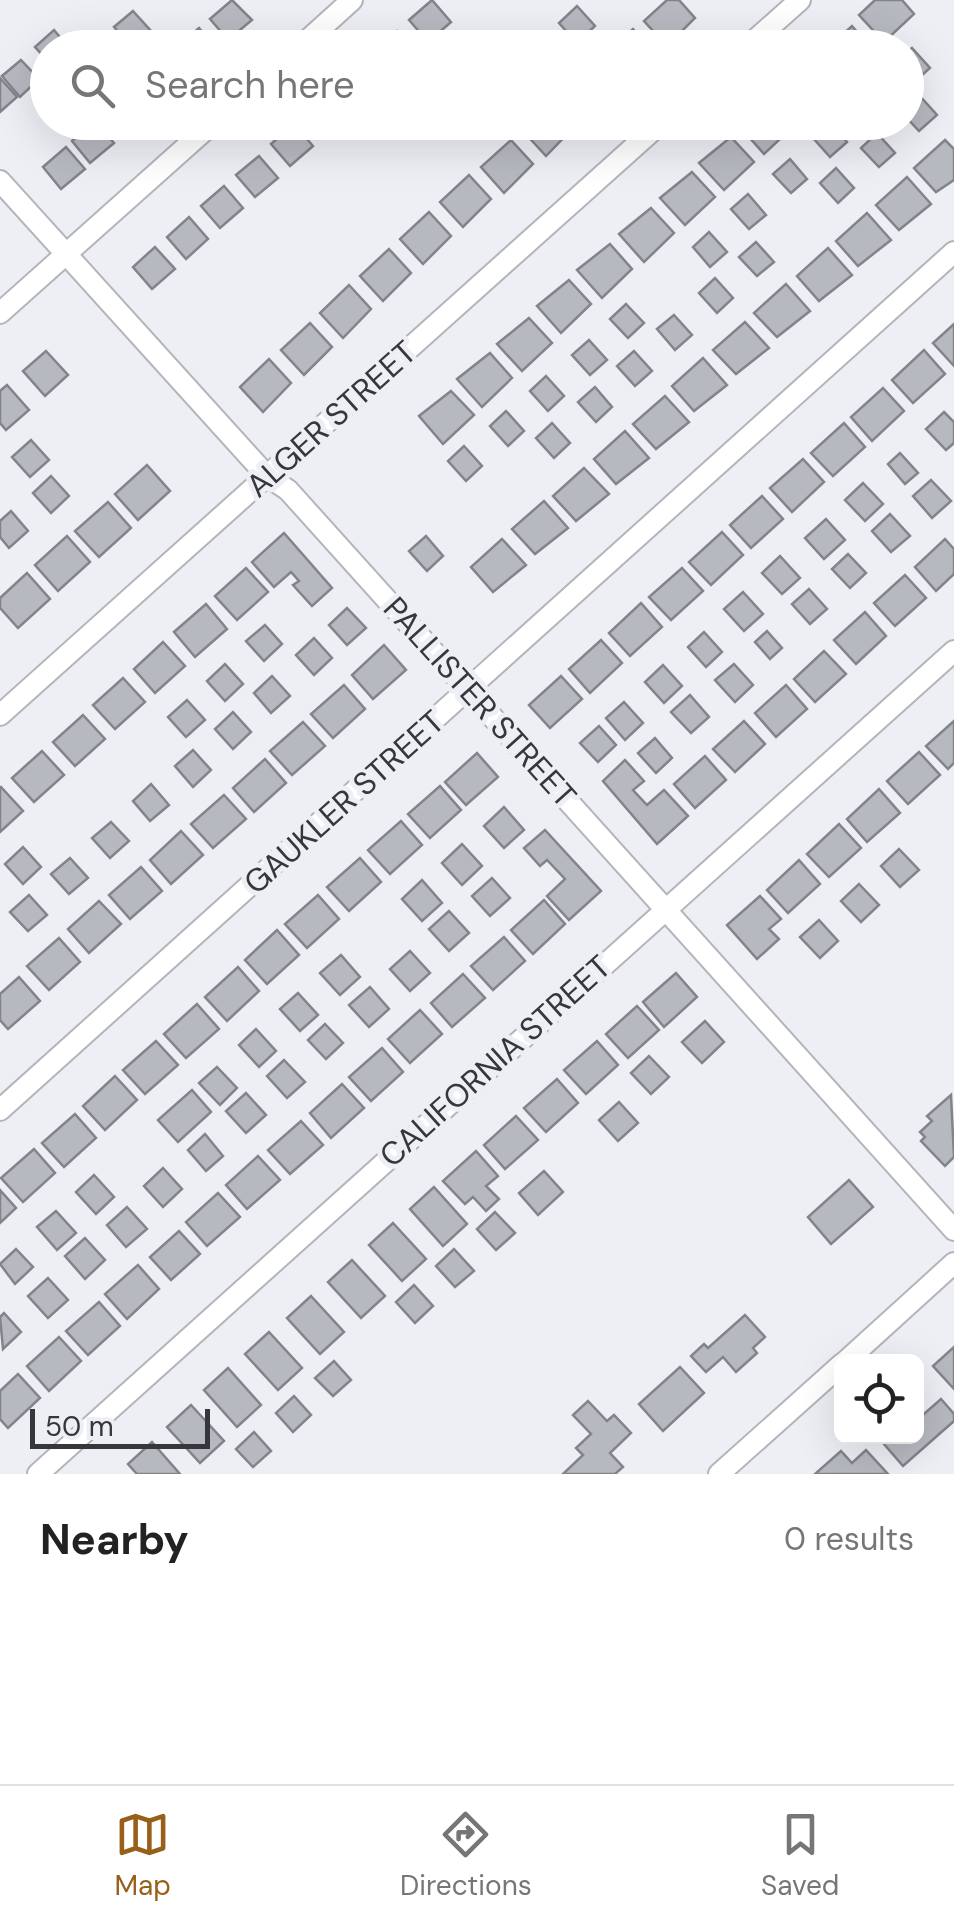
<!DOCTYPE html>
<html lang="en">
<head>
<meta charset="utf-8">
<style>
  :root { --surface:#fff; --page:#f2f2f2; --text:#222; --muted:#767676; --line:#e0e0e0; --accent:#975f1a }
  body { margin:0; font-family:"DM Sans",sans-serif; background:var(--page); color:var(--text) }
  .controls { position:absolute; right:30px; bottom:30px; display:grid; overflow:hidden; border-radius:15px; box-shadow:0 10px 40px #0002 }
  .controls button { width:90px; height:90px; display:grid; place-items:center; padding:0; border:0; border-bottom:2px solid var(--line); background:var(--surface); color:var(--text); font:50px sans-serif }
  .scale { position:absolute; left:30px; bottom:25px; width:180px; box-sizing:border-box; padding-left:10px; border:5px solid #36373a; border-top:0; font-size:28px; line-height:35px; white-space:nowrap; color:#36373a; -webkit-text-stroke:8px #edeff5; paint-order:stroke }
  .list { margin:0; padding:0; list-style:none }
  h2 { display:flex; justify-content:space-between; align-items:center; height:130px; margin:0; padding:0 40px; font-size:42px }
  h2 small { font-size:32px; font-weight:400; color:var(--muted) }
  .icon { flex:none; width:55px; height:55px; fill:none; stroke:currentColor; stroke-width:2; stroke-linecap:round; stroke-linejoin:round }
  .map { position:relative; flex:none; width:954px; height:1474px; overflow:hidden }
  .search { position:absolute; background:var(--surface); box-shadow:0 10px 40px #0002; left:30px; right:30px; top:30px; height:110px; display:flex; align-items:center; gap:25px; box-sizing:border-box; padding:0 35px; border-radius:55px; color:var(--muted); font-size:38px }
  .sheet { height:310px; background:var(--surface) }
  nav { display:flex; justify-content:space-around; align-items:center; box-sizing:border-box; height:140px; border-top:2px solid var(--line); background:var(--surface); font-size:28px; color:var(--muted) }
  nav a { display:grid; justify-items:center; gap:5px }
  nav .on { color:var(--accent) }
  .map>svg:first-child { display:block }
  .building { fill:#b7b9c0; stroke:#82848a; stroke-width:2.5 }
  .lines { fill:none; stroke-linecap:round; stroke-linejoin:round }
  .minor-casing { stroke:#b3b5bb; stroke-width:24 }
  .minor { stroke:#fff; stroke-width:20 }
  .labels { text-anchor:middle; stroke-width:10; stroke-linejoin:round; paint-order:stroke }
  .street-label { font-size:32px; fill:#36373a; stroke:#edeff5 }
</style>
</head>
<body>
<div class="map">
<svg width="954" height="1474" viewBox="0 0 954 1474">
  <rect width="100%" height="100%" fill="#edeff5"/>
  <g class="building">
    <path d="M232,0L252,20L228,40L210,19Z"/>
    <path d="M432,0L451,22L428,42L409,20Z"/>
    <path d="M667,0H679L695,18L667,46L644,21Z"/>
    <path d="M875,0H902L914,14L884,42L859,15Z"/>
    <path d="M577,6L595,26L577,43L559,23Z"/>
    <path d="M133,11L151,31L132,48L114,27Z"/>
    <path d="M852,26L871,48H825L839,38Z"/>
    <path d="M199,28L216,48H176Z"/>
    <path d="M633,29L649,48H613Z"/>
    <path d="M54,30L69,48H48V61L35,47Z"/>
    <path d="M397,31L411,48H379Z"/>
    <path d="M912,48L930,68L912,84L906,78V53Z"/>
    <path d="M21,60L39,79L20,97L2,76Z"/>
    <path d="M0,78L17,97L0,112Z"/>
    <path d="M919,95L937,115L919,131L906,117V106Z"/>
    <path d="M96,122L114,143L90,163L72,141Z"/>
    <path d="M531,122H569L574,127L546,156L523,131Z"/>
    <path d="M744,122H792L794,126L764,154L740,127Z"/>
    <path d="M830,122L847,142L830,157L812,137Z"/>
    <path d="M294,124L313,146L290,166L271,144Z"/>
    <path d="M877,133L895,153L879,167L861,148Z"/>
    <path d="M731,137L754,162L724,190L699,163Z"/>
    <path d="M511,140L533,164L504,193L481,167Z"/>
    <path d="M945,140L954,149V180L936,192L914,168Z"/>
    <path d="M66,147L85,169L61,189L43,167Z"/>
    <path d="M259,156L278,178L255,197L236,175Z"/>
    <path d="M790,159L807,179L791,193L773,174Z"/>
    <path d="M836,168L854,188L838,203L820,183Z"/>
    <path d="M692,172L715,197L685,225L660,198Z"/>
    <path d="M469,175L491,199L463,227L440,202Z"/>
    <path d="M907,177L931,204L899,230L876,205Z"/>
    <path d="M224,186L243,208L220,228L201,206Z"/>
    <path d="M748,194L766,215L749,229L731,209Z"/>
    <path d="M651,208L674,233L644,262L619,234Z"/>
    <path d="M429,212L451,236L423,264L400,239Z"/>
    <path d="M867,213L891,240L858,266L836,241Z"/>
    <path d="M189,217L208,239L186,259L167,237Z"/>
    <path d="M709,232L727,252L710,267L693,247Z"/>
    <path d="M756,242L774,262L757,276L739,257Z"/>
    <path d="M610,244L632,269L602,298L577,270Z"/>
    <path d="M155,247L175,269L152,289L133,267Z"/>
    <path d="M828,248L852,275L819,301L797,276Z"/>
    <path d="M389,249L411,273L383,301L360,276Z"/>
    <path d="M715,278L733,298L717,313L699,293Z"/>
    <path d="M569,280L591,304L561,333L537,306Z"/>
    <path d="M786,284L810,311L777,337L754,313Z"/>
    <path d="M349,285L371,309L343,338L320,313Z"/>
    <path d="M626,304L644,323L628,338L610,319Z"/>
    <path d="M674,315L692,335L675,350L657,329Z"/>
    <path d="M529,318L552,343L522,371L497,344Z"/>
    <path d="M745,322L769,348L736,374L713,350Z"/>
    <path d="M310,323L332,347L304,375L281,350Z"/>
    <path d="M954,324V366L933,343Z"/>
    <path d="M589,340L607,360L590,375L572,355Z"/>
    <path d="M924,350L945,374L913,403L892,380Z"/>
    <path d="M46,351L68,375L45,396L23,371Z"/>
    <path d="M634,351L652,371L635,386L617,366Z"/>
    <path d="M490,353L512,378L482,407L457,379Z"/>
    <path d="M703,358L727,385L694,411L672,386Z"/>
    <path d="M269,359L291,383L263,412L240,387Z"/>
    <path d="M546,376L564,396L548,411L530,391Z"/>
    <path d="M7,385L29,410L6,430L0,423V391Z"/>
    <path d="M595,387L612,407L596,422L578,402Z"/>
    <path d="M883,388L904,411L872,441L851,417Z"/>
    <path d="M451,391L474,415L443,444L419,416Z"/>
    <path d="M665,396L689,422L656,449L633,424Z"/>
    <path d="M506,411L524,431L508,446L490,426Z"/>
    <path d="M944,412L954,422V443L946,450L926,429Z"/>
    <path d="M552,423L570,443L554,458L536,438Z"/>
    <path d="M844,423L865,447L833,476L811,453Z"/>
    <path d="M625,431L649,458L616,484L594,459Z"/>
    <path d="M31,440L49,460L30,477L12,457Z"/>
    <path d="M464,446L482,466L466,481L448,461Z"/>
    <path d="M900,453L918,473L905,484L888,464Z"/>
    <path d="M803,459L824,482L792,512L770,488Z"/>
    <path d="M147,465L170,491L138,520L115,494Z"/>
    <path d="M584,468L609,494L576,521L553,496Z"/>
    <path d="M51,476L69,496L51,513L33,493Z"/>
    <path d="M931,480L951,501L932,518L913,496Z"/>
    <path d="M863,483L883,504L865,521L845,500Z"/>
    <path d="M762,496L783,519L751,548L730,525Z"/>
    <path d="M544,501L568,528L535,554L512,529Z"/>
    <path d="M108,502L131,528L99,557L75,531Z"/>
    <path d="M11,511L28,531L9,548L0,537V521Z"/>
    <path d="M890,514L910,536L891,552L872,531Z"/>
    <path d="M826,519L845,540L824,559L805,538Z"/>
    <path d="M722,532L743,555L711,585L689,562Z"/>
    <path d="M284,533L332,588L312,606L293,585L299,581L291,572L274,587L252,562Z"/>
    <path d="M67,536L90,562L58,591L35,565Z"/>
    <path d="M426,536L443,556L427,571L409,551Z"/>
    <path d="M502,539L526,565L493,592L471,567Z"/>
    <path d="M945,539L954,549V574L936,591L915,567Z"/>
    <path d="M848,554L866,573L850,588L832,569Z"/>
    <path d="M780,556L800,578L782,594L762,573Z"/>
    <path d="M246,568L268,592L237,620L215,596Z"/>
    <path d="M682,568L703,591L671,620L649,597Z"/>
    <path d="M27,573L50,599L18,628L0,608V598Z"/>
    <path d="M905,575L926,598L895,626L874,603Z"/>
    <path d="M809,589L827,609L810,624L792,604Z"/>
    <path d="M743,592L763,614L744,631L724,609Z"/>
    <path d="M641,603L662,627L630,656L609,633Z"/>
    <path d="M206,604L227,629L195,657L174,632Z"/>
    <path d="M347,608L366,628L347,645L329,625Z"/>
    <path d="M865,612L886,636L856,664L834,640Z"/>
    <path d="M265,625L282,644L264,661L246,641Z"/>
    <path d="M767,631L782,648L770,659L755,642Z"/>
    <path d="M704,632L722,652L706,667L688,647Z"/>
    <path d="M314,638L332,658L314,675L296,655Z"/>
    <path d="M601,640L622,663L590,693L569,669Z"/>
    <path d="M163,642L185,666L155,693L134,669Z"/>
    <path d="M384,645L406,670L373,699L352,675Z"/>
    <path d="M824,651L846,674L815,702L794,679Z"/>
    <path d="M225,664L243,684L225,701L207,681Z"/>
    <path d="M734,664L753,685L735,702L715,680Z"/>
    <path d="M663,665L682,686L664,703L645,682Z"/>
    <path d="M272,676L290,696L271,713L254,693Z"/>
    <path d="M561,676L582,699L550,728L529,705Z"/>
    <path d="M123,678L145,702L115,729L93,705Z"/>
    <path d="M344,685L365,709L333,738L311,714Z"/>
    <path d="M786,685L807,709L776,737L755,713Z"/>
    <path d="M690,695L709,717L691,733L671,712Z"/>
    <path d="M187,700L205,720L186,737L168,717Z"/>
    <path d="M624,702L643,723L625,740L606,718Z"/>
    <path d="M233,712L251,732L233,749L215,729Z"/>
    <path d="M83,715L105,739L75,766L53,742Z"/>
    <path d="M744,721L765,744L735,772L713,749Z"/>
    <path d="M954,721V763L948,769L926,746Z"/>
    <path d="M303,722L325,746L292,775L270,751Z"/>
    <path d="M599,726L616,745L598,762L580,743Z"/>
    <path d="M655,738L672,758L656,773L638,753Z"/>
    <path d="M193,750L211,770L193,787L175,766Z"/>
    <path d="M42,751L64,775L34,802L12,778Z"/>
    <path d="M919,752L940,775L908,804L887,781Z"/>
    <path d="M477,753L498,777L466,805L445,782Z"/>
    <path d="M705,756L726,780L695,808L674,784Z"/>
    <path d="M265,759L286,783L254,812L233,788Z"/>
    <path d="M625,760L644,781L633,790L647,805L664,790L688,816L657,844L603,781Z"/>
    <path d="M151,784L169,805L150,821L133,801Z"/>
    <path d="M440,786L461,810L430,838L408,814Z"/>
    <path d="M1,787L23,811L0,832V788Z"/>
    <path d="M879,789L900,813L867,842L847,819Z"/>
    <path d="M224,795L246,819L213,848L191,824Z"/>
    <path d="M504,807L524,830L504,848L484,826Z"/>
    <path d="M401,821L422,845L390,874L368,850Z"/>
    <path d="M111,822L129,841L110,858L92,838Z"/>
    <path d="M839,824L861,848L829,877L807,854Z"/>
    <path d="M545,830L601,891L569,920L547,896L565,879L547,860L540,866L524,848Z"/>
    <path d="M181,831L203,855L171,884L150,860Z"/>
    <path d="M462,844L482,866L462,885L442,863Z"/>
    <path d="M23,847L41,867L23,884L5,864Z"/>
    <path d="M899,849L919,870L900,887L881,866Z"/>
    <path d="M70,858L88,878L69,894L51,874Z"/>
    <path d="M360,858L381,882L349,911L327,887Z"/>
    <path d="M799,860L820,884L788,913L767,890Z"/>
    <path d="M141,867L162,891L130,919L109,895Z"/>
    <path d="M492,878L510,898L490,916L472,896Z"/>
    <path d="M422,880L442,903L422,921L402,899Z"/>
    <path d="M859,884L879,905L861,922L841,901Z"/>
    <path d="M29,895L47,915L28,931L10,912Z"/>
    <path d="M318,895L339,919L307,948L285,924Z"/>
    <path d="M760,896L781,919L769,929L779,939L757,959L727,925Z"/>
    <path d="M544,900L565,924L533,954L511,930Z"/>
    <path d="M99,901L121,924L89,953L68,929Z"/>
    <path d="M449,911L469,933L449,951L429,929Z"/>
    <path d="M819,920L838,941L820,958L800,937Z"/>
    <path d="M277,930L299,955L267,984L245,960Z"/>
    <path d="M504,937L525,961L493,990L471,966Z"/>
    <path d="M59,938L80,962L49,990L27,966Z"/>
    <path d="M410,951L430,973L410,991L390,969Z"/>
    <path d="M341,955L360,977L340,995L320,973Z"/>
    <path d="M238,967L259,991L227,1021L205,997Z"/>
    <path d="M676,973L697,997L664,1027L643,1002Z"/>
    <path d="M463,974L485,998L452,1027L431,1003Z"/>
    <path d="M19,977L40,1001L8,1029L0,1020V994Z"/>
    <path d="M370,987L389,1009L369,1027L349,1005Z"/>
    <path d="M298,993L318,1015L300,1031L280,1009Z"/>
    <path d="M197,1004L219,1029L186,1058L164,1034Z"/>
    <path d="M637,1006L659,1030L628,1058L606,1034Z"/>
    <path d="M420,1010L442,1034L410,1063L388,1039Z"/>
    <path d="M705,1021L724,1042L702,1063L682,1042Z"/>
    <path d="M325,1024L343,1043L326,1059L308,1040Z"/>
    <path d="M256,1029L276,1051L259,1067L239,1045Z"/>
    <path d="M156,1041L178,1065L145,1094L123,1070Z"/>
    <path d="M597,1041L618,1065L586,1094L564,1070Z"/>
    <path d="M382,1048L403,1072L371,1101L349,1077Z"/>
    <path d="M649,1056L669,1077L651,1094L631,1073Z"/>
    <path d="M284,1060L305,1082L287,1098L267,1076Z"/>
    <path d="M217,1067L237,1088L220,1105L199,1083Z"/>
    <path d="M115,1076L137,1100L105,1130L83,1106Z"/>
    <path d="M557,1079L578,1103L546,1132L524,1108Z"/>
    <path d="M342,1084L364,1108L331,1138L310,1113Z"/>
    <path d="M192,1090L211,1112L178,1142L158,1120Z"/>
    <path d="M246,1093L266,1115L246,1133L226,1111Z"/>
    <path d="M951,1095L954,1157L945,1166L921,1141L925,1137L920,1132L932,1121L927,1116Z"/>
    <path d="M619,1102L638,1123L618,1141L599,1120Z"/>
    <path d="M75,1114L96,1138L64,1167L42,1143Z"/>
    <path d="M516,1116L538,1140L505,1169L484,1145Z"/>
    <path d="M301,1121L323,1145L290,1174L268,1150Z"/>
    <path d="M205,1134L223,1156L206,1171L188,1150Z"/>
    <path d="M34,1149L55,1173L23,1202L1,1178Z"/>
    <path d="M476,1151L498,1176L486,1186L499,1199L486,1211L473,1197L465,1204L443,1181Z"/>
    <path d="M258,1156L280,1180L247,1209L226,1185Z"/>
    <path d="M163,1168L182,1189L163,1207L144,1186Z"/>
    <path d="M544,1171L563,1192L538,1215L519,1193Z"/>
    <path d="M94,1175L114,1197L96,1214L76,1192Z"/>
    <path d="M849,1180L873,1207L831,1244L808,1217Z"/>
    <path d="M434,1187L467,1224L443,1246L410,1209Z"/>
    <path d="M0,1190L16,1208L0,1223Z"/>
    <path d="M218,1193L240,1217L207,1246L186,1222Z"/>
    <path d="M127,1207L147,1229L126,1247L107,1225Z"/>
    <path d="M56,1211L76,1233L57,1250L37,1227Z"/>
    <path d="M495,1212L515,1233L496,1250L477,1229Z"/>
    <path d="M393,1223L426,1259L402,1281L369,1245Z"/>
    <path d="M179,1231L200,1254L171,1280L150,1257Z"/>
    <path d="M85,1238L105,1260L85,1279L65,1256Z"/>
    <path d="M16,1249L33,1267L15,1284L0,1264Z"/>
    <path d="M454,1249L474,1271L455,1287L436,1266Z"/>
    <path d="M352,1260L385,1296L361,1318L328,1282Z"/>
    <path d="M138,1265L159,1289L127,1319L105,1294Z"/>
    <path d="M48,1278L68,1300L48,1318L28,1296Z"/>
    <path d="M414,1285L433,1306L415,1323L396,1302Z"/>
    <path d="M311,1296L344,1332L320,1354L287,1318Z"/>
    <path d="M99,1302L120,1326L88,1355L66,1331Z"/>
    <path d="M4,1313L21,1332L3,1349L0,1317Z"/>
    <path d="M745,1315L765,1337L753,1348L757,1353L736,1372L723,1357L706,1372L691,1356L704,1344L708,1348Z"/>
    <path d="M269,1332L302,1368L278,1390L245,1354Z"/>
    <path d="M59,1337L81,1361L49,1391L27,1366Z"/>
    <path d="M954,1347V1389L933,1366Z"/>
    <path d="M334,1361L351,1380L333,1396L315,1378Z"/>
    <path d="M680,1367L704,1393L663,1431L639,1404Z"/>
    <path d="M228,1368L261,1405L237,1427L204,1390Z"/>
    <path d="M18,1374L40,1398L8,1428L0,1419V1391Z"/>
    <path d="M294,1396L311,1415L293,1432L276,1413Z"/>
    <path d="M941,1399L954,1414V1421L903,1466L877,1436H916V1406L924,1414Z"/>
    <path d="M588,1401L607,1421L614,1415L631,1433L610,1453L623,1467L615,1474H563L583,1455L576,1448L591,1434L573,1415Z"/>
    <path d="M191,1405L224,1441L200,1463L167,1427Z"/>
    <path d="M254,1432L271,1451L253,1467L236,1449Z"/>
    <path d="M152,1442L180,1474H137L128,1464Z"/>
    <path d="M866,1450L888,1474H815L841,1451L852,1463Z"/>
  </g>
  <g class="lines">
    <g class="minor-casing">
      <g id="minor">
        <path d="M299,48L352,0"/>
        <path d="M746,48L800,0"/>
        <path d="M0,181L267,476L288,490L954,1230"/>
        <path d="M0,313L214,122"/>
        <path d="M0,715L662,122"/>
        <path d="M0,1110L954,252"/>
        <path d="M845,1362L954,1263"/>
        <path d="M38,1474L954,651"/>
        <path d="M719,1474L842,1364"/>
      </g>
    </g>
    <use href="#minor" class="minor"/>
  </g>
  <g class="labels">
    <g class="street-label">
      <text transform="translate(331 419) rotate(-42)" y="11">ALGER STREET</text>
      <text transform="translate(480 702) rotate(48)" y="11">PALLISTER STREET</text>
      <text transform="translate(344 802) rotate(-42)" y="11">GAUKLER STREET</text>
      <text transform="translate(495 1061) rotate(-42)" y="11">CALIFORNIA STREET</text>
    </g>
  </g>
</svg>
<div class="controls">
<button><svg class="icon" aria-label="locate" viewBox="0 0 24 24"><circle cx="12" cy="12" r="6"/><path d="M12 2v4M12 18v4M2 12h4M18 12h4"/></svg></button>
</div>
<div class="scale">50 m</div>
<div class="search"><svg class="icon" aria-label="search" viewBox="0 0 24 24"><circle cx="10" cy="10" r="6"/><path d="M15 15l6 6"/></svg>Search here</div>
</div>
<section class="sheet">
<h2>Nearby<small>0 results</small></h2>
<ul class="list">
</ul>
</section>
<nav>
<a class="on"><svg class="icon" aria-label="map" viewBox="0 0 24 24"><path d="M3 6l6-2 6 2 6-2v14l-6 2-6-2-6 2zM9 4v14M15 6v14"/></svg>Map</a>
<a><svg class="icon" aria-label="directions" viewBox="0 0 24 24"><path d="M12 3l9 9-9 9-9-9zM9 14v-3h6M13 9l2 2-2 2"/></svg>Directions</a>
<a><svg class="icon" aria-label="saved" viewBox="0 0 24 24"><path d="M7 4h10v16l-5-4-5 4z"/></svg>Saved</a>
</nav>
</body>
</html>
